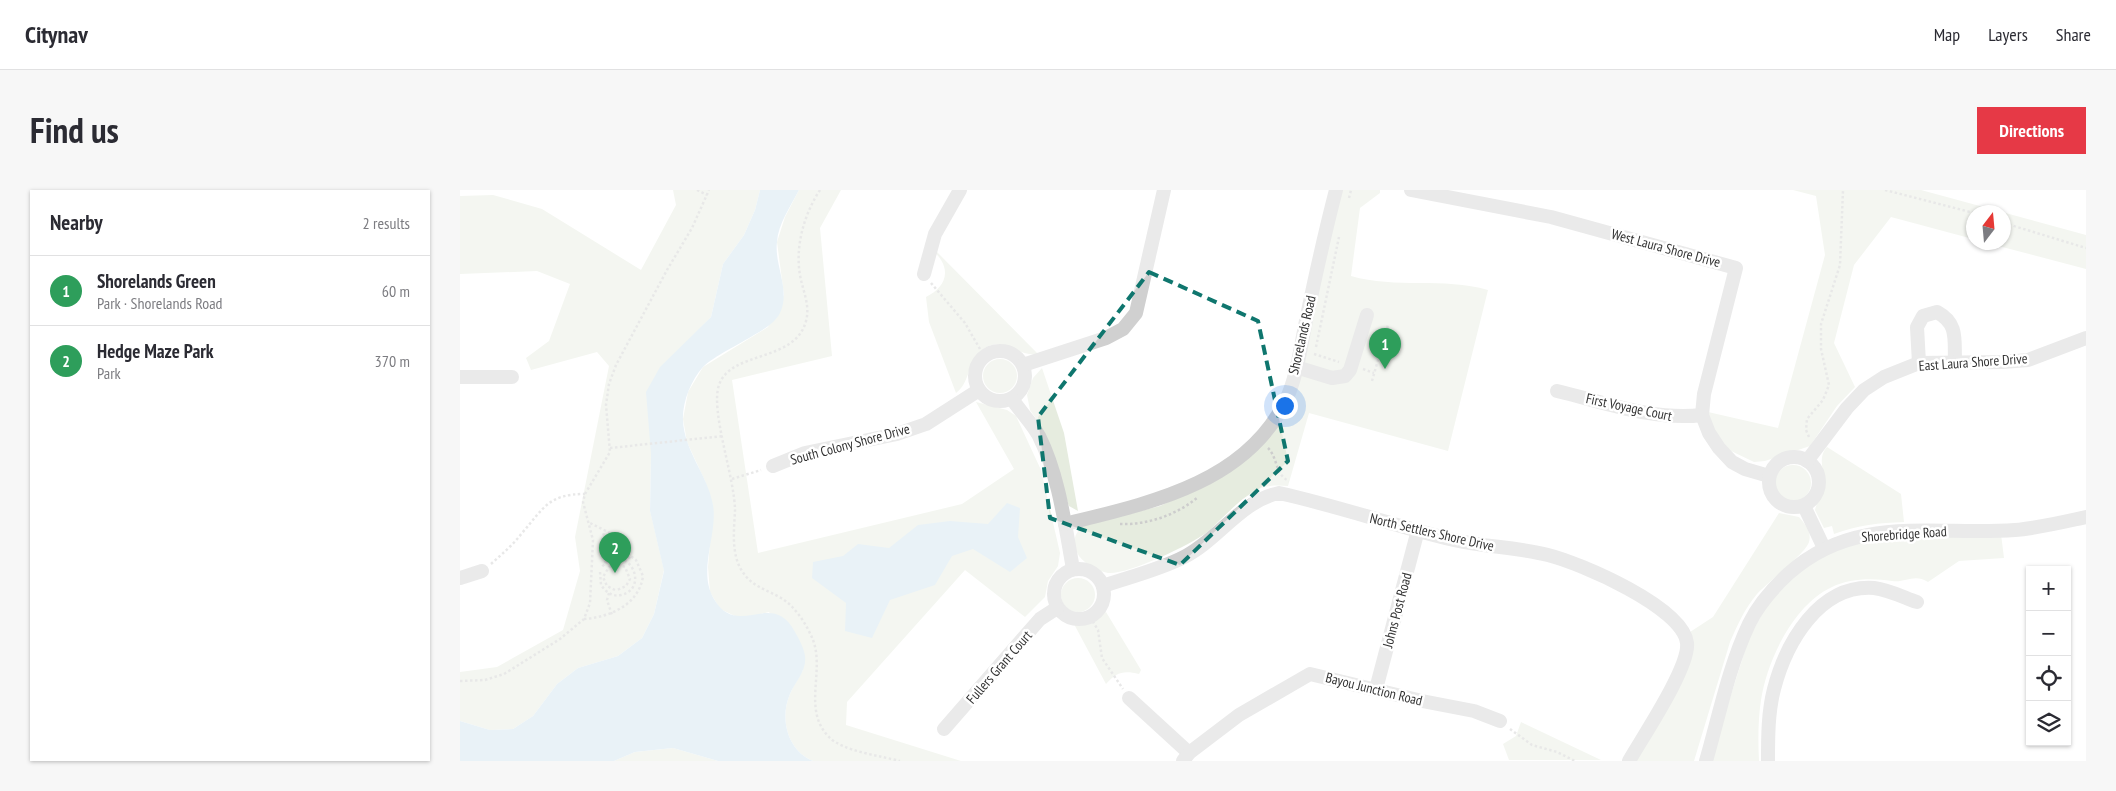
<!DOCTYPE html>
<html lang="en">
<head>
<meta charset="utf-8">
<style>
  :root { --surface:#fff; --page:#f7f7f7; --text:#2b2b33; --muted:#7c7c81; --line:#e1e1e2; --accent:#e63946 }
  body { margin:0; font-family:"PT Sans Narrow",sans-serif; background:var(--page); color:var(--text) }
  .controls { position:absolute; right:15px; bottom:15px; display:grid; overflow:hidden; border-radius:0px; box-shadow:0 1px 4px #0004 }
  .controls button { width:45px; height:45px; display:grid; place-items:center; padding:0; border:0; border-bottom:1px solid var(--line); background:var(--surface); color:var(--text); font:25px sans-serif }
  .compass { position:absolute; left:1506px; top:15px; width:45px; height:45px; border-radius:50%; background:var(--surface); box-shadow:0 1px 4px #0004; rotate:16deg }
  .you { position:absolute; left:824px; top:215px; width:18px; height:18px; margin:-12px; border:4px solid #fff; border-radius:50%; background:#1a73e8; box-shadow:0 0 0 8px #1a73e833 }
  .badge { display:grid; place-items:center; width:32px; height:32px; border-radius:50%; background:var(--accent); color:#fff; font-size:16px; font-weight:700 }
  .pin { position:absolute; translate:-50% -41px; filter:drop-shadow(0 1px 2px #0008) }
  .pin::after { content:''; position:absolute; top:26px; width:18px; height:15px; background:inherit; clip-path:polygon(0 0,100% 0,50% 100%) }
  .list { margin:0; padding:0; list-style:none }
  h2 { display:flex; justify-content:space-between; align-items:center; height:65px; margin:0; padding:0 20px; font-size:21px }
  h2 small { font-size:16px; font-weight:400; color:var(--muted) }
  .list li { display:grid; grid-template-columns:32px 1fr auto; gap:15px; align-items:center; box-sizing:border-box; height:70px; padding:0 20px; border-top:1px solid var(--line) }
  .list b { display:block; font-size:19px; white-space:nowrap }
  .list p { margin:0; font-size:16px; white-space:nowrap; color:var(--muted) }
  .list em { font-size:16px; font-style:normal; color:var(--muted) }
  .icon { flex:none; width:28px; height:28px; fill:none; stroke:currentColor; stroke-width:2; stroke-linecap:round; stroke-linejoin:round }
  .map { position:relative; flex:none; width:1626px; height:571px; overflow:hidden; border-radius:0px }
  header { display:flex; align-items:center; gap:30px; box-sizing:border-box; height:70px; padding:0 25px; background:var(--surface); border-bottom:1px solid var(--line) }
  header strong { font-size:24px }
  nav { display:flex; gap:28px; margin-inline-start:auto; font-size:18px }
  .intro { display:flex; align-items:center; justify-content:space-between; box-sizing:border-box; height:120px; padding:0 30px }
  h1 { margin:0; font-size:35px }
  .button { padding:12px 22px; border-radius:0px; background:var(--accent); color:#fff; font-size:18px; font-weight:700 }
  main { display:flex; gap:30px; padding:0 30px }
  aside { flex:1; background:var(--surface); border-radius:0px; box-shadow:0 1px 4px #0004 }
  .map>svg:first-child { display:block }
  .green { fill:#e6ecdf }
  .water { fill:#cfe2ee }
  .lines { fill:none; stroke-linecap:round; stroke-linejoin:round }
  .path { stroke:#cdcdcd; stroke-width:2.5; stroke-dasharray:2.5 2.5; stroke-linecap:butt }
  .minor { stroke:#d0d0d0; stroke-width:14 }
  .marked { fill:none; stroke:#0f766e; stroke-width:4; stroke-dasharray:10 6; stroke-linejoin:round }
  .labels { text-anchor:middle; stroke-width:5; stroke-linejoin:round; paint-order:stroke }
  .street-label { font-size:14px; fill:#333; stroke:#fff }
</style>
</head>
<body>
<header>
<strong>Citynav</strong>
<nav><a>Map</a><a>Layers</a><a>Share</a></nav>
</header>
<div class="intro"><h1>Find us</h1><a class="button">Directions</a></div>
<main>
<aside>
<h2>Nearby<small>2 results</small></h2>
<ul class="list">
<li><span class="badge" style="background:#2e9e5b">1</span><div><b>Shorelands Green</b><p>Park · Shorelands Road</p></div><em>60 m</em></li>
<li><span class="badge" style="background:#2e9e5b">2</span><div><b>Hedge Maze Park</b><p>Park</p></div><em>370 m</em></li>
</ul>
</aside>
<div class="map">
<svg width="1626" height="571" viewBox="0 0 1626 571">
  <rect width="100%" height="100%" fill="#fff"/>
  <g class="green">
    <path d="M213,0H300L295,20L284,45L263,74L251,127L229,150L191,264L190,320L204,380L194,424L182,448L158,466L118,478L97,494L73,526L53,539L30,540L0,531V482L37,477L103,440L120,381L115,347L149,176L137,162L71,180L66,168L89,151L110,94L77,81L0,84V6L33,5L82,19L181,80L216,15Z"/>
    <path d="M339,0H381L360,38L372,166L272,190L298,363L502,314L554,279L516,212L547,220L556,226L581,280L600,363L598,376L588,391L585,407L565,427L505,380L387,512L386,535L501,571H353C328,561 319,529 330,504C333,496 339,488 343,480L309,422L293,426H275L260,419L250,402L248,377L253,316L245,291L227,252L223,229L228,202L243,177L308,137L324,105L317,52L325,27Z"/>
    <path d="M881,0H920V3L900,18L891,86C936,99 983,87 1028,100L988,261L849,223L828,296C818,295 808,295 799,299C778,309 763,329 746,343C730,355 667,385 648,383C638,381 625,374 619,366C612,354 613,344 623,336L700,316L749,293L813,239Z"/>
    <path d="M1333,0H1461L1626,45V79L1527,53L1544,52V22H1514L1513,49L1431,27L1394,75L1374,153L1395,197L1377,216L1350,256L1305,271L1294,272L1269,260L1251,235L1248,222L1318,238L1365,65L1356,6Z"/>
    <path d="M475,60L578,164C557,168 541,141 519,163C507,174 510,193 496,203L469,132L466,107C481,100 491,86 481,70C479,66 476,65 475,60Z"/>
    <circle cx="540" cy="186" r="17"/>
    <path d="M582,178L604,243L618,321L609,316L579,233L570,220L567,205L573,188Z"/>
    <path d="M1367,257L1441,304L1444,332C1419,333 1398,335 1374,344L1372,336L1364,338L1355,320C1357,311 1363,305 1364,296C1366,283 1356,269 1367,257Z"/>
    <circle cx="1333" cy="293" r="18"/>
    <path d="M1319,323L1339,327C1345,334 1352,342 1349,352C1346,363 1308,392 1297,404C1285,418 1277,436 1270,452L1234,571H1176L1230,442L1253,427Z"/>
    <path d="M1541,344L1544,368L1499,371L1468,392C1454,383 1446,393 1432,391C1413,388 1390,388 1372,397C1333,415 1307,471 1301,510C1298,530 1298,551 1299,571H1250L1289,448L1310,410L1332,387L1365,365L1397,350Z"/>
    <circle cx="618" cy="405" r="17"/>
    <path d="M646,422L681,480L679,484C664,480 656,482 646,494L614,434L631,433Z"/>
    <path d="M1061,532L1141,570H1049L1043,554L1056,546Z"/>
    <path d="M213,558L258,571H154L175,562Z"/>
  </g>
  <g class="water">
    <path d="M300,0H339C331,16 318,34 317,52C314,75 331,100 320,123C315,133 303,140 294,145C280,154 254,166 243,177C231,190 222,213 223,230C224,261 248,285 253,315C258,345 237,381 254,409C278,450 312,398 335,442C339,449 344,458 345,466C347,481 335,492 330,504C319,529 328,561 353,571H258L213,558L175,562L154,571H0V531L30,540L53,539L73,526L97,494L118,478L158,466L182,448L194,424L204,381L190,321L191,264L186,202L200,177L251,127L263,74L284,45L295,20Z"/>
    <path d="M547,313L560,318L558,347L567,368L550,382L513,359L492,366L475,395L430,410L412,448L385,441L386,413L352,388L353,372L383,366L398,354L429,358L458,335L490,331L528,334Z"/>
  </g>
  <g class="lines">
    <g class="path">
      <path d="M237,0L247,5"/>
      <path d="M360,0C343,26 334,60 341,90C344,103 350,117 346,131C335,173 271,160 259,195C250,221 275,288 275,321C274,340 271,364 282,381C292,397 306,399 321,408C335,416 347,435 353,450C365,482 342,520 369,547C382,561 421,566 440,571"/>
      <path d="M1425,0L1514,23"/>
      <path d="M889,8L891,0"/>
      <path d="M1544,33L1626,58"/>
      <path d="M471,93L505,133L524,166"/>
      <path d="M856,157L879,47"/>
      <path d="M910,157L921,161"/>
      <path d="M854,164L879,172"/>
      <path d="M903,179L914,183"/>
      <path d="M912,191L928,135"/>
      <path d="M1349,247L1346,240L1347,229L1363,210L1369,195L1361,159V134L1380,75L1383,0"/>
      <path d="M150,258L263,246"/>
      <path d="M808,258C818,268 815,285 829,291"/>
      <path d="M272,289L301,280"/>
      <path d="M660,334C687,335 717,325 738,307"/>
      <path d="M140,355L145,340"/>
      <path d="M148,366C147,362 146,358 144,353L145,352H148L150,355L149,357L140,360L142,365L150,361"/>
      <path d="M146,373L144,369C153,363 162,364 172,369"/>
      <path d="M31,374C42,364 53,355 62,343C84,318 88,304 125,304"/>
      <path d="M140,382L141,395C146,402 152,407 161,405C192,398 166,348 141,378"/>
      <path d="M155,400L147,396L143,387L149,377L157,374L165,377L170,389L166,396L157,400"/>
      <path d="M149,403L147,410L152,425"/>
      <path d="M630,427L638,440L642,468L663,499"/>
      <path d="M124,429C150,427 179,415 183,386L176,370L157,356L152,344L128,332"/>
      <path d="M0,491L25,490L44,484L100,449L124,429L130,413L133,350L123,312L125,304L150,262L146,215L149,194L156,175L207,80L232,38L249,0"/>
      <path d="M1050,539L1072,555L1097,562L1115,571"/>
    </g>
    <g class="minor">
      <path d="M951,0L1091,27L1276,78L1244,204L1242,225L1249,243L1259,258L1272,272L1285,279L1309,286"/>
      <path d="M464,84L475,44L500,0"/>
      <circle cx="540" cy="186" r="25"/>
      <path d="M1459,173L1457,137L1463,126L1477,122C1499,134 1494,150 1495,173"/>
      <path d="M563,175L646,148L663,139L676,123L704,0"/>
      <path d="M836,177L872,188L885,186L890,180L907,125"/>
      <path d="M0,187H52"/>
      <path d="M1097,201C1144,212 1193,231 1242,225"/>
      <path d="M552,209C560,221 572,233 579,246C599,286 605,335 613,379"/>
      <circle cx="1334" cy="292" r="25"/>
      <path d="M1347,271L1387,218L1404,200L1424,187L1459,173L1543,172L1568,170L1626,148"/>
      <path d="M313,276L345,263L437,244L466,234L519,200"/>
      <path d="M1344,316L1364,358"/>
      <path d="M605,334C686,314 786,294 826,210C838,184 841,153 847,126C856,83 865,42 876,0"/>
      <circle cx="619" cy="404" r="25"/>
      <path d="M0,388L22,381"/>
      <path d="M643,396C669,387 699,380 724,367C758,350 781,311 819,303C878,316 935,336 994,350C1025,357 1057,357 1088,365C1120,373 1223,417 1227,453C1230,477 1182,548 1169,571"/>
      <path d="M916,499L958,340"/>
      <path d="M669,508L729,563"/>
      <path d="M484,539L580,429L597,418"/>
      <path d="M723,571L729,563L779,525L850,484L962,511L1014,521L1040,531"/>
      <path d="M1246,571C1259,526 1269,476 1289,434C1298,415 1313,398 1328,384C1395,323 1474,346 1555,340C1579,338 1603,332 1626,327"/>
      <path d="M1308,571C1308,547 1308,522 1314,499C1326,453 1359,394 1414,398C1429,400 1443,407 1457,412"/>
    </g>
  </g>
  <path d="M0 0H1626V571H0ZM689,82L798,131L828,271L720,375L590,328L578,227Z" fill="#fff" fill-opacity=".55" fill-rule="evenodd"/>
  <path class="marked" d="M689,82L798,131L828,271L720,375L590,328L578,227Z"/>
  <g class="labels">
    <g class="street-label">
      <text transform="translate(1206 58) rotate(15)" y="5">West Laura Shore Drive</text>
      <text transform="translate(842 145) rotate(-77)" y="5">Shorelands Road</text>
      <text transform="translate(1513 172) rotate(-4)" y="5">East Laura Shore Drive</text>
      <text transform="translate(1169 217) rotate(12)" y="5">First Voyage Court</text>
      <text transform="translate(390 254) rotate(-15)" y="5">South Colony Shore Drive</text>
      <text transform="translate(972 342) rotate(13)" y="5">North Settlers Shore Drive</text>
      <text transform="translate(1444 344) rotate(-4)" y="5">Shorebridge Road</text>
      <text transform="translate(937 420) rotate(-75)" y="5">Johns Post Road</text>
      <text transform="translate(539 477) rotate(-49)" y="5">Fullers Grant Court</text>
      <text transform="translate(914 499) rotate(14)" y="5">Bayou Junction Road</text>
    </g>
  </g>
</svg>
<div class="controls">
<button>+</button>
<button>−</button>
<button><svg class="icon" aria-label="locate" viewBox="0 0 24 24"><circle cx="12" cy="12" r="6"/><path d="M12 2v4M12 18v4M2 12h4M18 12h4"/></svg></button>
<button><svg class="icon" aria-label="layers" viewBox="0 0 24 24"><path d="M12 4l9 5-9 5-9-5zM3 14l9 5 9-5"/></svg></button>
</div>
<svg class="compass" viewBox="-18 -18 36 36"><path d="M0-13l5 13h-10z" fill="#e53935"/><path d="M0 13l5-13h-10z" fill="#7c7c81"/></svg>
<div class="you"></div>
<div class="pin badge" style="left:925px;top:179px;background:#2e9e5b">1</div>
<div class="pin badge" style="left:155px;top:383px;background:#2e9e5b">2</div>
</div>
</main>
</body>
</html>
